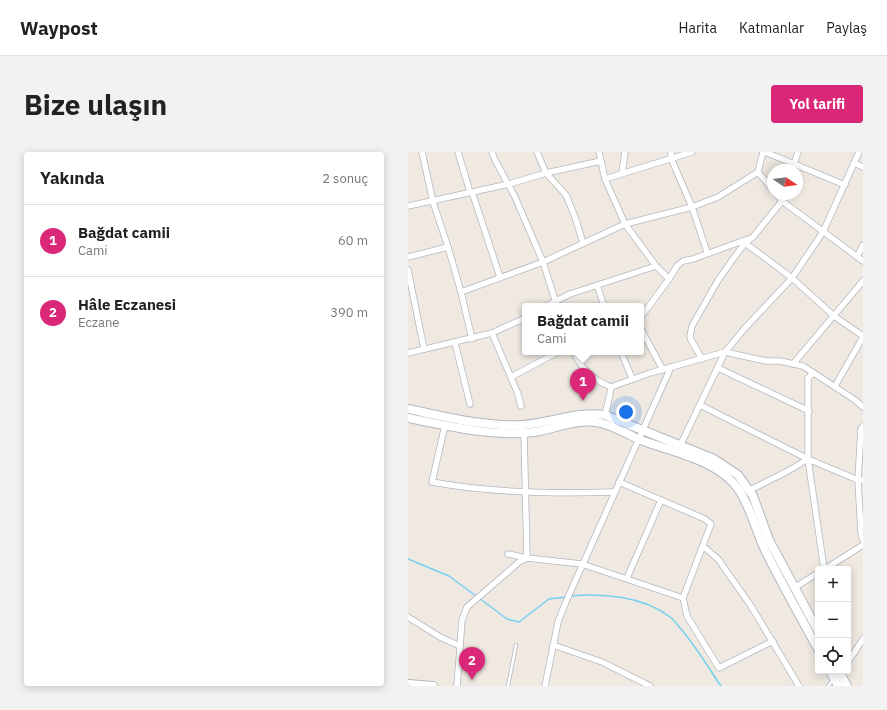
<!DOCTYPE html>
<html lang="tr">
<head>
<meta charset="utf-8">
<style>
  :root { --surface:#fff; --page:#f2f2f2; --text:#222; --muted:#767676; --line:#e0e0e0; --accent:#db2777 }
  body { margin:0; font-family:"IBM Plex Sans",sans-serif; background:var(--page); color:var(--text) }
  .controls { position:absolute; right:12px; bottom:12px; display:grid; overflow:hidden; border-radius:4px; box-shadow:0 2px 10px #0003 }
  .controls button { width:36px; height:36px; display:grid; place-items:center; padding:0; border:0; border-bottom:1px solid var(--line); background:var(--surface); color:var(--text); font:20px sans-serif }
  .compass { position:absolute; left:359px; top:12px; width:36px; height:36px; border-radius:50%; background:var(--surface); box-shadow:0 2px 10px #0003; rotate:103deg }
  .you { position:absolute; left:218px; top:260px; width:14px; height:14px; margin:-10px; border:3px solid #fff; border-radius:50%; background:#1a73e8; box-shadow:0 0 0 6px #1a73e833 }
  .badge { display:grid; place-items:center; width:26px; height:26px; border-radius:50%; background:var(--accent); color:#fff; font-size:13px; font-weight:700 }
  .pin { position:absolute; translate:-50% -33px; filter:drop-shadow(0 1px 2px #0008) }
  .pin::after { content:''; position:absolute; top:21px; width:14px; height:12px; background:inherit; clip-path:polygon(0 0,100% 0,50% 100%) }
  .popup { position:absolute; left:114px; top:151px; width:122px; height:52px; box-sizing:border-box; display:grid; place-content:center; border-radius:4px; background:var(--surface); filter:drop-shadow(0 1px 3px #0005); font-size:13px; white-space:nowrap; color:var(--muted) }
  .popup b { font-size:15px; color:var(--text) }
  .popup::after { content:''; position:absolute; left:50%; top:100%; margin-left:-8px; border:8px solid transparent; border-top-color:var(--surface) }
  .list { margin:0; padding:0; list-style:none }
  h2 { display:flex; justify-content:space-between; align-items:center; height:52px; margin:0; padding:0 16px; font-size:17px }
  h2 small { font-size:13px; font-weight:400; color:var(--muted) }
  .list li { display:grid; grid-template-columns:26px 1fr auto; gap:12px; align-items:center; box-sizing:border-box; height:72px; padding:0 16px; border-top:1px solid var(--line) }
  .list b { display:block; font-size:15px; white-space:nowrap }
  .list p { margin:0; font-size:13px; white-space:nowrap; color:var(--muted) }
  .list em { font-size:13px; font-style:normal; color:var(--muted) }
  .icon { flex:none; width:22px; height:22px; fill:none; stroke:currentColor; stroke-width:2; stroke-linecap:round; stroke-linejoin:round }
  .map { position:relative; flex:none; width:455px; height:534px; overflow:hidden; border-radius:4px }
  header { display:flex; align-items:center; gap:24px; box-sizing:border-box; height:56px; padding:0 20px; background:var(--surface); border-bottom:1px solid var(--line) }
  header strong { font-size:19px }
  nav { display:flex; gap:22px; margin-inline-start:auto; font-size:14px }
  .intro { display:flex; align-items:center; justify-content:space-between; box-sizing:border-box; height:96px; padding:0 24px }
  h1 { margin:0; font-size:28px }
  .button { padding:10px 18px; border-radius:4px; background:var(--accent); color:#fff; font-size:14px; font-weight:700 }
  main { display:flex; gap:24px; padding:0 24px }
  aside { flex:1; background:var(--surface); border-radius:4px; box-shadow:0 2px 10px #0003 }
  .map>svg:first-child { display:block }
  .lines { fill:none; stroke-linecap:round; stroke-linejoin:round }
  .stream { stroke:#75cff0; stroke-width:1.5 }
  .lane-casing { stroke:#b4b7c1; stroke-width:4 }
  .street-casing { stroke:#b4b7c1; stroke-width:7 }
  .secondary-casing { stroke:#b4b7c1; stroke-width:10 }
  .lane { stroke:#fff; stroke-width:2.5 }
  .street { stroke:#fff; stroke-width:5.5 }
  .secondary { stroke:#fff; stroke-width:8 }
</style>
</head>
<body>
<header>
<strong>Waypost</strong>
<nav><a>Harita</a><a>Katmanlar</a><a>Paylaş</a></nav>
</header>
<div class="intro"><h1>Bize ulaşın</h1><a class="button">Yol tarifi</a></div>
<main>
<aside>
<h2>Yakında<small>2 sonuç</small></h2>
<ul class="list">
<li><span class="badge">1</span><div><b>Bağdat camii</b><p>Cami</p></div><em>60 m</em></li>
<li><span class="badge">2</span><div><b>Hâle Eczanesi</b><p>Eczane</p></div><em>390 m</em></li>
</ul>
</aside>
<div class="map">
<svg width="455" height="534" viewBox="0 0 455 534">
  <rect width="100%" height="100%" fill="#efe9e1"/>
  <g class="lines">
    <g class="stream">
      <path d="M0,407L41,424L68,444"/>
      <path d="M162,444C194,441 235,444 262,465C266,468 269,472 272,476C288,494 299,514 313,534"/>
      <path d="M71,446L99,467L111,470L141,447L158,445"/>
    </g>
    <g class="lane-casing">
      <g id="lane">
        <path d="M100,534L108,493"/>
        <path d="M420,534L425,528"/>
      </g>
    </g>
    <g class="street-casing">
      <g id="street">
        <path d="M14,0L25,50L40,95L53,140L64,187"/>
        <path d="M50,0L62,40"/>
        <path d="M84,0L87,8L107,45L135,110L149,154"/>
        <path d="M129,0L138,21L158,43L167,65L175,91"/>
        <path d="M191,0L197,27L217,72L248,114L261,127"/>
        <path d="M263,0V6L284,55L299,100"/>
        <path d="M357,0L437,33"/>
        <path d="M446,11L455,15"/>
        <path d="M386,12L390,0"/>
        <path d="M350,20L365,38"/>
        <path d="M214,21L217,0"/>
        <path d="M197,27L284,0"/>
        <path d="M64,40L92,125"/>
        <path d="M368,42L374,49L455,109"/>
        <path d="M0,54L101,32L138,21L193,9"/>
        <path d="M337,91L384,126L426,164L455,184"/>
        <path d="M0,105L40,95"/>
        <path d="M449,105L455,93"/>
        <path d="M0,118L16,197"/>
        <path d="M189,133L196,154"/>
        <path d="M53,140L135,110L217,72L284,55L310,45L350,20L355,0"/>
        <path d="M138,154L162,142L248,114"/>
        <path d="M233,165L261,127L269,114L275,109L285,107L340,87"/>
        <path d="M233,177L255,218"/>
        <path d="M84,181L110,242L113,254"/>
        <path d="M47,191L62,252"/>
        <path d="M166,200C173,218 186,228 203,235"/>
        <path d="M213,200L224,226"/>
        <path d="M0,201L84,181L117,166"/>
        <path d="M294,207L283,188L282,184L284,174L309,130L325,107L337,91L345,85L374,49"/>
        <path d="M385,212L455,129"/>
        <path d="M310,216L401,259"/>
        <path d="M405,221L400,226V307L416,417"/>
        <path d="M103,225L150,200"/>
        <path d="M427,234L455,185"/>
        <path d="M292,253L400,307"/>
        <path d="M197,263L202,242L203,235L242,221L317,200L358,209H372L395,214L447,248L455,255"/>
        <path d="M37,273L24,330C83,341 146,342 206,340"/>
        <path d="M455,274L453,277L450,328L453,381L455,388"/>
        <path d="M116,280L119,406L174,412L275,446L303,372L297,367L211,330"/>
        <path d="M272,294L317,200L337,176L384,126L415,80L451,0"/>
        <path d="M342,338L380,319L400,307L450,328H455"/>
        <path d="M296,395L310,407L343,454L391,534"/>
        <path d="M100,402L119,406"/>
        <path d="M417,417L455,393"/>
        <path d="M219,426L253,348"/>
        <path d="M386,436L410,421"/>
        <path d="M275,446L279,464L311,516L365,489"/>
        <path d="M0,465L32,485L52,494"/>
        <path d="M145,493L194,510L242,534"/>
        <path d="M440,510L455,487"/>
        <path d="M49,534L54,468L59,455L111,410L119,406"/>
        <path d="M137,534L150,470L157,452L263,215"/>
      </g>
    </g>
    <g class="secondary-casing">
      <g id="secondary">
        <path d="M0,257C38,265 77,275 115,273C143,271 169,259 197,263L306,307L330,323L345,344L361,388L410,479"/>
        <path d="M0,266C41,274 83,285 126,280C146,277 167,267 188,270C203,272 217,281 230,287C263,300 310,307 331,338C343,356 348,379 357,398C374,432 392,464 410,497"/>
        <path d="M422,519L430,534"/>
        <path d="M431,519L439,534"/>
        <path d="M0,532L25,534"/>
      </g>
    </g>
    <use href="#lane" class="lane"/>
    <use href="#street" class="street"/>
    <use href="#secondary" class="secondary"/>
  </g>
</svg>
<div class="controls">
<button>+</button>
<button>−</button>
<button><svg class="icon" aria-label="locate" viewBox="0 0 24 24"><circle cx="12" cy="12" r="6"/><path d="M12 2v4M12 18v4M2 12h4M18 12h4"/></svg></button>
</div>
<svg class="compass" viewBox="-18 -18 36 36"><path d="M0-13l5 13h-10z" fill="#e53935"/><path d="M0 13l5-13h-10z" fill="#767676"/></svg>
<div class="you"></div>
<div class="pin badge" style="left:175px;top:249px">1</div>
<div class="popup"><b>Bağdat camii</b>Cami</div>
<div class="pin badge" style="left:64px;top:528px">2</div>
</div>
</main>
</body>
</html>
